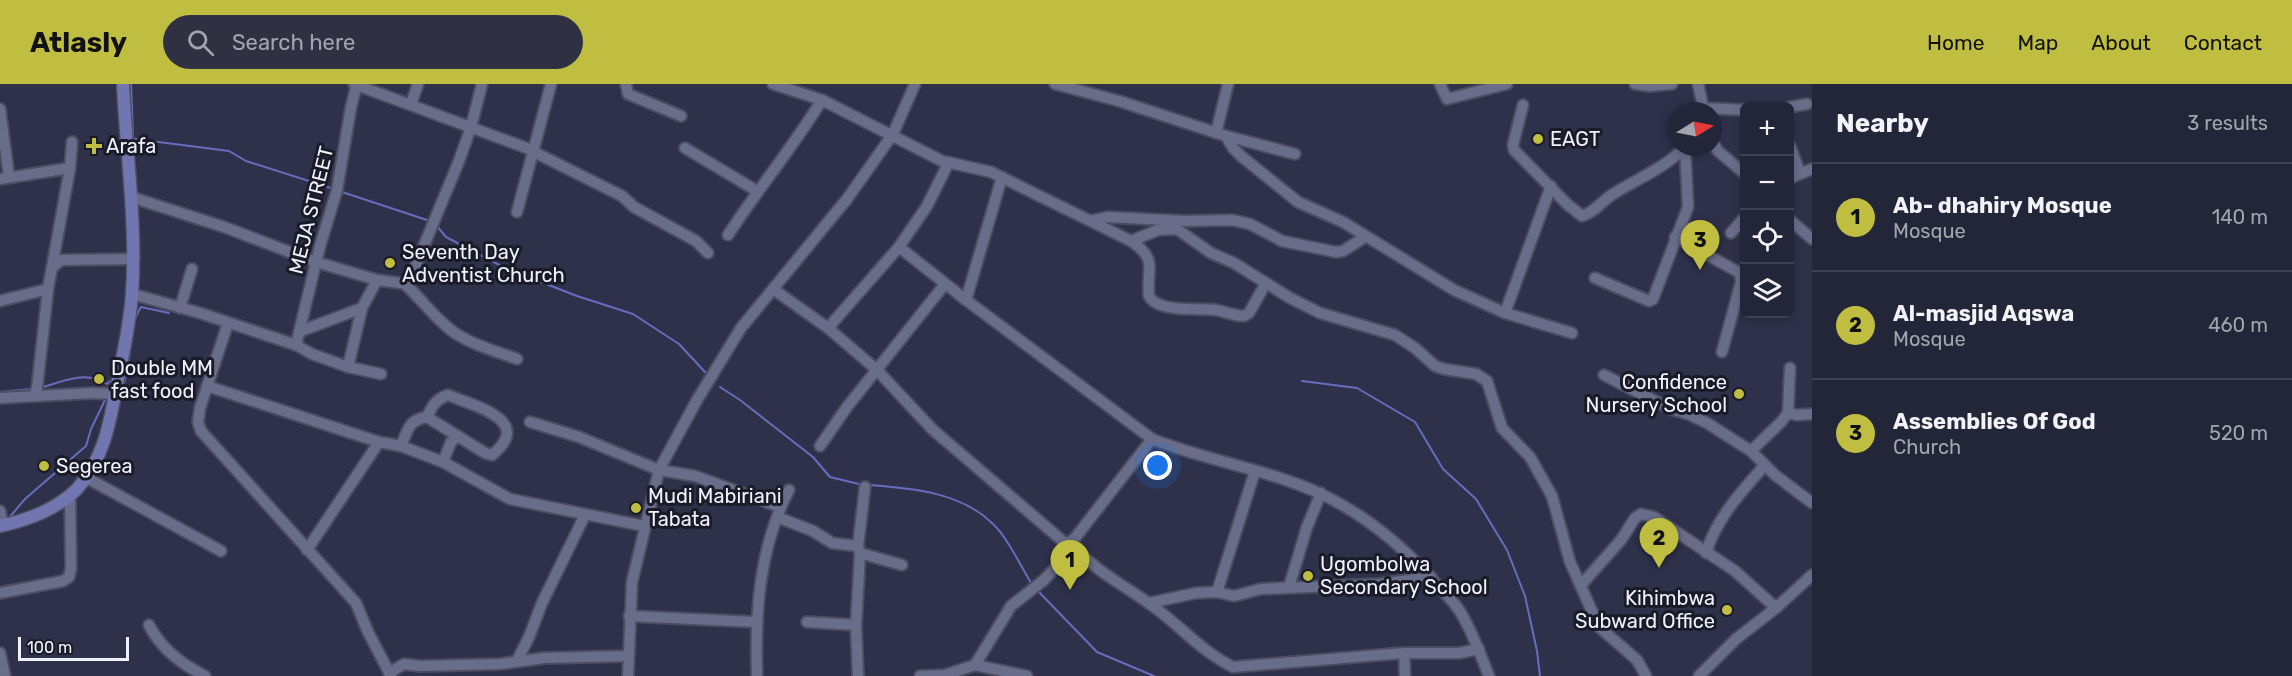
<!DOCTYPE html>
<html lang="en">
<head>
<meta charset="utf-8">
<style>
  :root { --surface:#232538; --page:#2f3143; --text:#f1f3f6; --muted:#a3a5ae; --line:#404253; --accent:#bfbe41 }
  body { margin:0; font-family:Rubik,sans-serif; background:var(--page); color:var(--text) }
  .controls { position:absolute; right:18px; top:18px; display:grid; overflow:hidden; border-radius:9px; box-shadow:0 3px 9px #0003 }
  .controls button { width:54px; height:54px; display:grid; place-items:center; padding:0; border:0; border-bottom:2px solid var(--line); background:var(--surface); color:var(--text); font:30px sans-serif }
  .compass { position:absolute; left:1668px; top:18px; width:54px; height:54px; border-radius:50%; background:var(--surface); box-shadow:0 3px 9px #0003; rotate:80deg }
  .scale { position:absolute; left:18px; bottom:15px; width:111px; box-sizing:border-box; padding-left:6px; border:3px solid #eff1fe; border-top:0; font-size:16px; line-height:21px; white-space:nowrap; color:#eff1fe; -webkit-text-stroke:4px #191b26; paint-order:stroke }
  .you { position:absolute; left:1158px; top:382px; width:21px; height:21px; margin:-15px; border:4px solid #fff; border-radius:50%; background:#1a73e8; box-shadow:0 0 0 9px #1a73e833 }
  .badge { display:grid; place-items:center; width:39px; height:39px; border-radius:50%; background:var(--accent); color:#111; font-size:20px; font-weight:700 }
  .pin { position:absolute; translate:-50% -50px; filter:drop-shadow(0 2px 3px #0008) }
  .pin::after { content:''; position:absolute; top:32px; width:21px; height:18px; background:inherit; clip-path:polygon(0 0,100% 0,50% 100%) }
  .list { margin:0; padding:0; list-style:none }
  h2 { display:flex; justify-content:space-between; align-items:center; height:78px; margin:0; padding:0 24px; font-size:26px }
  h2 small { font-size:20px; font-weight:400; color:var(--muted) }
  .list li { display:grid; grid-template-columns:39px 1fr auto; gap:18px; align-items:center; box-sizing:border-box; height:108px; padding:0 24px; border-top:2px solid var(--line) }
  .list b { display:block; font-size:22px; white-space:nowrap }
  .list p { margin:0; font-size:20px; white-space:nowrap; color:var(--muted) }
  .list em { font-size:20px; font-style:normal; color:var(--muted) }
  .icon { flex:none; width:33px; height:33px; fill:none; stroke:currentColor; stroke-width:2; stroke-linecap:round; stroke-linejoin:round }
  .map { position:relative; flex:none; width:1812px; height:592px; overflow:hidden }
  header { display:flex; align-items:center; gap:36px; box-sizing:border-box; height:84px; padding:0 30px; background:var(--accent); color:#111 }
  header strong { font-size:28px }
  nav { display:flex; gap:33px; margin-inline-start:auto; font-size:21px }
  .search { width:420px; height:54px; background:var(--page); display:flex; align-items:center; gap:15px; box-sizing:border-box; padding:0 21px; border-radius:33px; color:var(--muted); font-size:22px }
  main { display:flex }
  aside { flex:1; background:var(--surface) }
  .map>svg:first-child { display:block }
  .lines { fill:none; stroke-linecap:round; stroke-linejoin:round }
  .stream { stroke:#696cbd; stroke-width:2 }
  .minor-casing { stroke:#4c4d61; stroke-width:14 }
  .major-casing { stroke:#4c4d61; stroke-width:15 }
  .minor { stroke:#6a6d8a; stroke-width:10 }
  .major { stroke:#7276b0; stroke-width:12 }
  .poi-dot { fill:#bfbe41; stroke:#191b26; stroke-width:2 }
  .labels { text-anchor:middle; stroke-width:6; stroke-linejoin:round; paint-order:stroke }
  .poi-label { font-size:20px; fill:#eff1fe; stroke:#191b26; text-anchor:start }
  .street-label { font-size:20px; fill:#eff1fe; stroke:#191b26 }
</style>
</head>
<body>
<header>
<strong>Atlasly</strong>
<div class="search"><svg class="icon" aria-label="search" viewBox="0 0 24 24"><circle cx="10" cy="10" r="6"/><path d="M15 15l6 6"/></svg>Search here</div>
<nav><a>Home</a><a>Map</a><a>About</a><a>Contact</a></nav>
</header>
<main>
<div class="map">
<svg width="1812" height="592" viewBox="0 0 1812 592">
  <rect width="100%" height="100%" fill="#2f314b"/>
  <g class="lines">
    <g class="stream">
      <path d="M131,0L134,72"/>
      <path d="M135,55L229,67L246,77L334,105"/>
      <path d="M339,107L430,137"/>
      <path d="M437,142L446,153L505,184L577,212L633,230L679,260L705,288"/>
      <path d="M1302,297L1357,304L1415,338L1443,385L1476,415L1507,466L1525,512L1537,567L1540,592"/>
      <path d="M720,303L740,316L813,373L830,393L863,401"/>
      <path d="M41,304C62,297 87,286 107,300L110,297"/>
      <path d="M122,305C133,280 127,245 141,223L169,229"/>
      <path d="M0,308L32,305"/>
      <path d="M869,401C911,404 961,408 993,440C1008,454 1021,483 1033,502"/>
      <path d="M8,435L25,415L86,362L91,345L106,314"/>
      <path d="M1037,506L1097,568L1154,592"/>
    </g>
    <g class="minor-casing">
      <g id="minor">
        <path d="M354,0L532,66L538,70L622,112L634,123L696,157L708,169"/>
        <path d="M626,0L628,10L681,32"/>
        <path d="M773,0L822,16L948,80L927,122L899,163L828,244"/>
        <path d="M1055,0L1119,17L1226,52L1295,70"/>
        <path d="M1440,0L1447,15L1507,0"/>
        <path d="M1635,0L1650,2L1672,0"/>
        <path d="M1698,0L1704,27"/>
        <path d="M411,20L418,0"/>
        <path d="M1523,21L1513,61L1514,66L1567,120L1582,132C1594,129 1603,116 1613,110C1637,95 1665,84 1685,63"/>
        <path d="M1790,23L1807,20"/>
        <path d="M1704,24L1744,26"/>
        <path d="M0,25L9,93"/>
        <path d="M1216,49L1228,0"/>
        <path d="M1226,52L1233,64L1241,72L1298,118L1343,138L1454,206L1505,229L1572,249"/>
        <path d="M1713,59L1718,67L1744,89"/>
        <path d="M1790,62L1800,89"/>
        <path d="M685,64L757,107"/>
        <path d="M947,78L991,88L1131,157C1159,176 1146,184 1149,212C1158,229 1199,224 1216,226C1226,228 1235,232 1244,232L1249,229L1266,199"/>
        <path d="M1790,94L1812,85"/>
        <path d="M0,95L70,84"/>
        <path d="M131,113L224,143L316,178L377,196L408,200L459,77L471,43L482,0"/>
        <path d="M517,128L551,0"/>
        <path d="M1094,136L1108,133L1184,137L1232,136L1250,140L1282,157L1336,168L1343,167L1365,153"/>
        <path d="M1790,136L1812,155"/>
        <path d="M1731,149L1744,134"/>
        <path d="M728,151C758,105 793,63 822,16"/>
        <path d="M1675,153L1740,189L1741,198L1722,268"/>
        <path d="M1131,157L1158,146L1177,145L1211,169L1234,179L1290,214L1320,229L1395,251L1415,264L1435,282L1444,285L1476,290L1487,297L1502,344L1530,373L1552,412L1570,478L1599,543L1637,576L1646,592"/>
        <path d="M899,163L966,216L1152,355C1207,377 1267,385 1321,410C1366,431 1405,464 1438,502C1445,509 1453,517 1459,526C1472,546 1480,570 1489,592"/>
        <path d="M52,184L61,176L133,175"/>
        <path d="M1595,194L1649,217L1653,215L1688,123L1685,63"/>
        <path d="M406,201C420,214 431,229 445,241C464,259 493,266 517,275"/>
        <path d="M773,205L828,244L877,286L932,345L1065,459L1070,458L1075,454L1152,355"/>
        <path d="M132,210L200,229L296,261L312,270L348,283L381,290"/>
        <path d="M966,216L1002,93"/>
        <path d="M0,217L48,205"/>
        <path d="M180,224L192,185"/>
        <path d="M1505,229L1551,102"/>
        <path d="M228,239L200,324L198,338L201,347L356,519L368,548L391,592"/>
        <path d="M301,247L362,224L377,196"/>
        <path d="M296,261L320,162L337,106L351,23L357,0"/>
        <path d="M348,283L362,224"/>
        <path d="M1604,291L1671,325L1688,330L1707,339L1751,367L1775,391L1812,419"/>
        <path d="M207,302L379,358L401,362L443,378L510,415L644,442"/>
        <path d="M34,312L37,304L48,205L70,84L72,58"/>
        <path d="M0,314L92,309L115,310"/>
        <path d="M1788,329L1797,331L1812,330"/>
        <path d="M530,338L579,353L659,386L695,392L780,423"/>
        <path d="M401,362C408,346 408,336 427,333L485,369L492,371C535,336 474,322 448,311C436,315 432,322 427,333"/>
        <path d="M820,362L847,323L945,200"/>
        <path d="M1751,367L1781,338L1788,329L1790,284"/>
        <path d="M443,378L451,358L458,352"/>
        <path d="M85,393L221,467"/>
        <path d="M0,427L3,442"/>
        <path d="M777,433L813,447L832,459L858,462L860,469L856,541L858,592"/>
        <path d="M1070,458C1095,487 1117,497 1147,518C1177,538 1200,567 1233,583L1404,569H1459L1479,565"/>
        <path d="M858,462L865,403"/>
        <path d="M307,466L379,358"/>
        <path d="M860,469L902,481"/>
        <path d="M1706,469C1716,435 1741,408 1765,381"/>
        <path d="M1582,500L1621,456L1635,434L1641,430L1654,433L1735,487L1776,524"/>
        <path d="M1289,503L1307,443L1321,409"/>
        <path d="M1217,508L1255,387"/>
        <path d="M0,509L63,497L69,493L71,484L70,411"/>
        <path d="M1149,519L1196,509L1217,508L1234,512L1261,505L1380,500L1431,493"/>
        <path d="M629,532L756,538"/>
        <path d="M807,538L856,541"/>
        <path d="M149,541C161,565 181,580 205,592"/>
        <path d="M0,569L5,592"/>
        <path d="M1404,569L1405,592"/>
        <path d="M517,577L529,553L542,519L585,431"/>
        <path d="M975,581L1011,522L1044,496L1074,463"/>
        <path d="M389,589L404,580L420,582L500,580L544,574L628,572"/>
        <path d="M628,592L632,498L659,386L697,316L741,244L847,115L893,50L915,0"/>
        <path d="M757,592C755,528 759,464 789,406"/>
        <path d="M920,592L945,591L975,581L1027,592"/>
        <path d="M1699,592L1736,555L1776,524L1812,491"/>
      </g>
    </g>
    <g class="major-casing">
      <path id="major" d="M0,442C28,436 56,426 77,405C104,375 110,338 117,300C123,270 130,240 132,210C137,140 126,69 123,0"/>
    </g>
    <use href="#minor" class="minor"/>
    <use href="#major" class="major"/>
  </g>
  <g class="poi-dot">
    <circle cx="1538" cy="55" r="6"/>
    <path d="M91 53h6v6h6v6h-6v6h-6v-6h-6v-6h6z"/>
    <circle cx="390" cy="179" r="6"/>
    <circle cx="99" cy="295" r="6"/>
    <circle cx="1739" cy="310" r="6"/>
    <circle cx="44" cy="382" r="6"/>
    <circle cx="636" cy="424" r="6"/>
    <circle cx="1308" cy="492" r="6"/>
    <circle cx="1727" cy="526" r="6"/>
  </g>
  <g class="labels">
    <g class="poi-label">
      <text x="1550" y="62">EAGT</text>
      <text x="106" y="69">Arafa</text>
      <text x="402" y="175">Seventh Day<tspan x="402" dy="23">Adventist Church</tspan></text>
      <text x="111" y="291">Double MM<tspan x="111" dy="23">fast food</tspan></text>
      <text x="1727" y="305" text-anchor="end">Confidence<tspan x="1727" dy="23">Nursery School</tspan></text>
      <text x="56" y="389">Segerea</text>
      <text x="648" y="419">Mudi Mabiriani<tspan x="648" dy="23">Tabata</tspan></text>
      <text x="1320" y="487">Ugombolwa<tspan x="1320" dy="23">Secondary School</tspan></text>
      <text x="1715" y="521" text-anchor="end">Kihimbwa<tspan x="1715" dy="23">Subward Office</tspan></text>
    </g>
    <g class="street-label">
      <text transform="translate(311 126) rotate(-76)" y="7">MEJA STREET</text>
    </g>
  </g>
</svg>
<div class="controls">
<button>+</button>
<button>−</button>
<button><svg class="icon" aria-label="locate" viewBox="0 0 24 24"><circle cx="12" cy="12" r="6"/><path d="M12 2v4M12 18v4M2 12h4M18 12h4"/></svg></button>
<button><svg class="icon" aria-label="layers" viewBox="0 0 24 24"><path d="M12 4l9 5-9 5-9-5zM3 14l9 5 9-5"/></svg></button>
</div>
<svg class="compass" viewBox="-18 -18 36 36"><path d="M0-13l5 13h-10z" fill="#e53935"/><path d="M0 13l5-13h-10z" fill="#a3a5ae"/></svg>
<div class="scale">100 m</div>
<div class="you"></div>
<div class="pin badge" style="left:1070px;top:506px">1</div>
<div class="pin badge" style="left:1659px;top:484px">2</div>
<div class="pin badge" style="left:1700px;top:186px">3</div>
</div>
<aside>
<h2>Nearby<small>3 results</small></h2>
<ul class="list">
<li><span class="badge">1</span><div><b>Ab- dhahiry Mosque</b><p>Mosque</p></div><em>140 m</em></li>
<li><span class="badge">2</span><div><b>Al-masjid Aqswa</b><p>Mosque</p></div><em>460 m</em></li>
<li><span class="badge">3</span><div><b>Assemblies Of God</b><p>Church</p></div><em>520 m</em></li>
</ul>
</aside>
</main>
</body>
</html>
